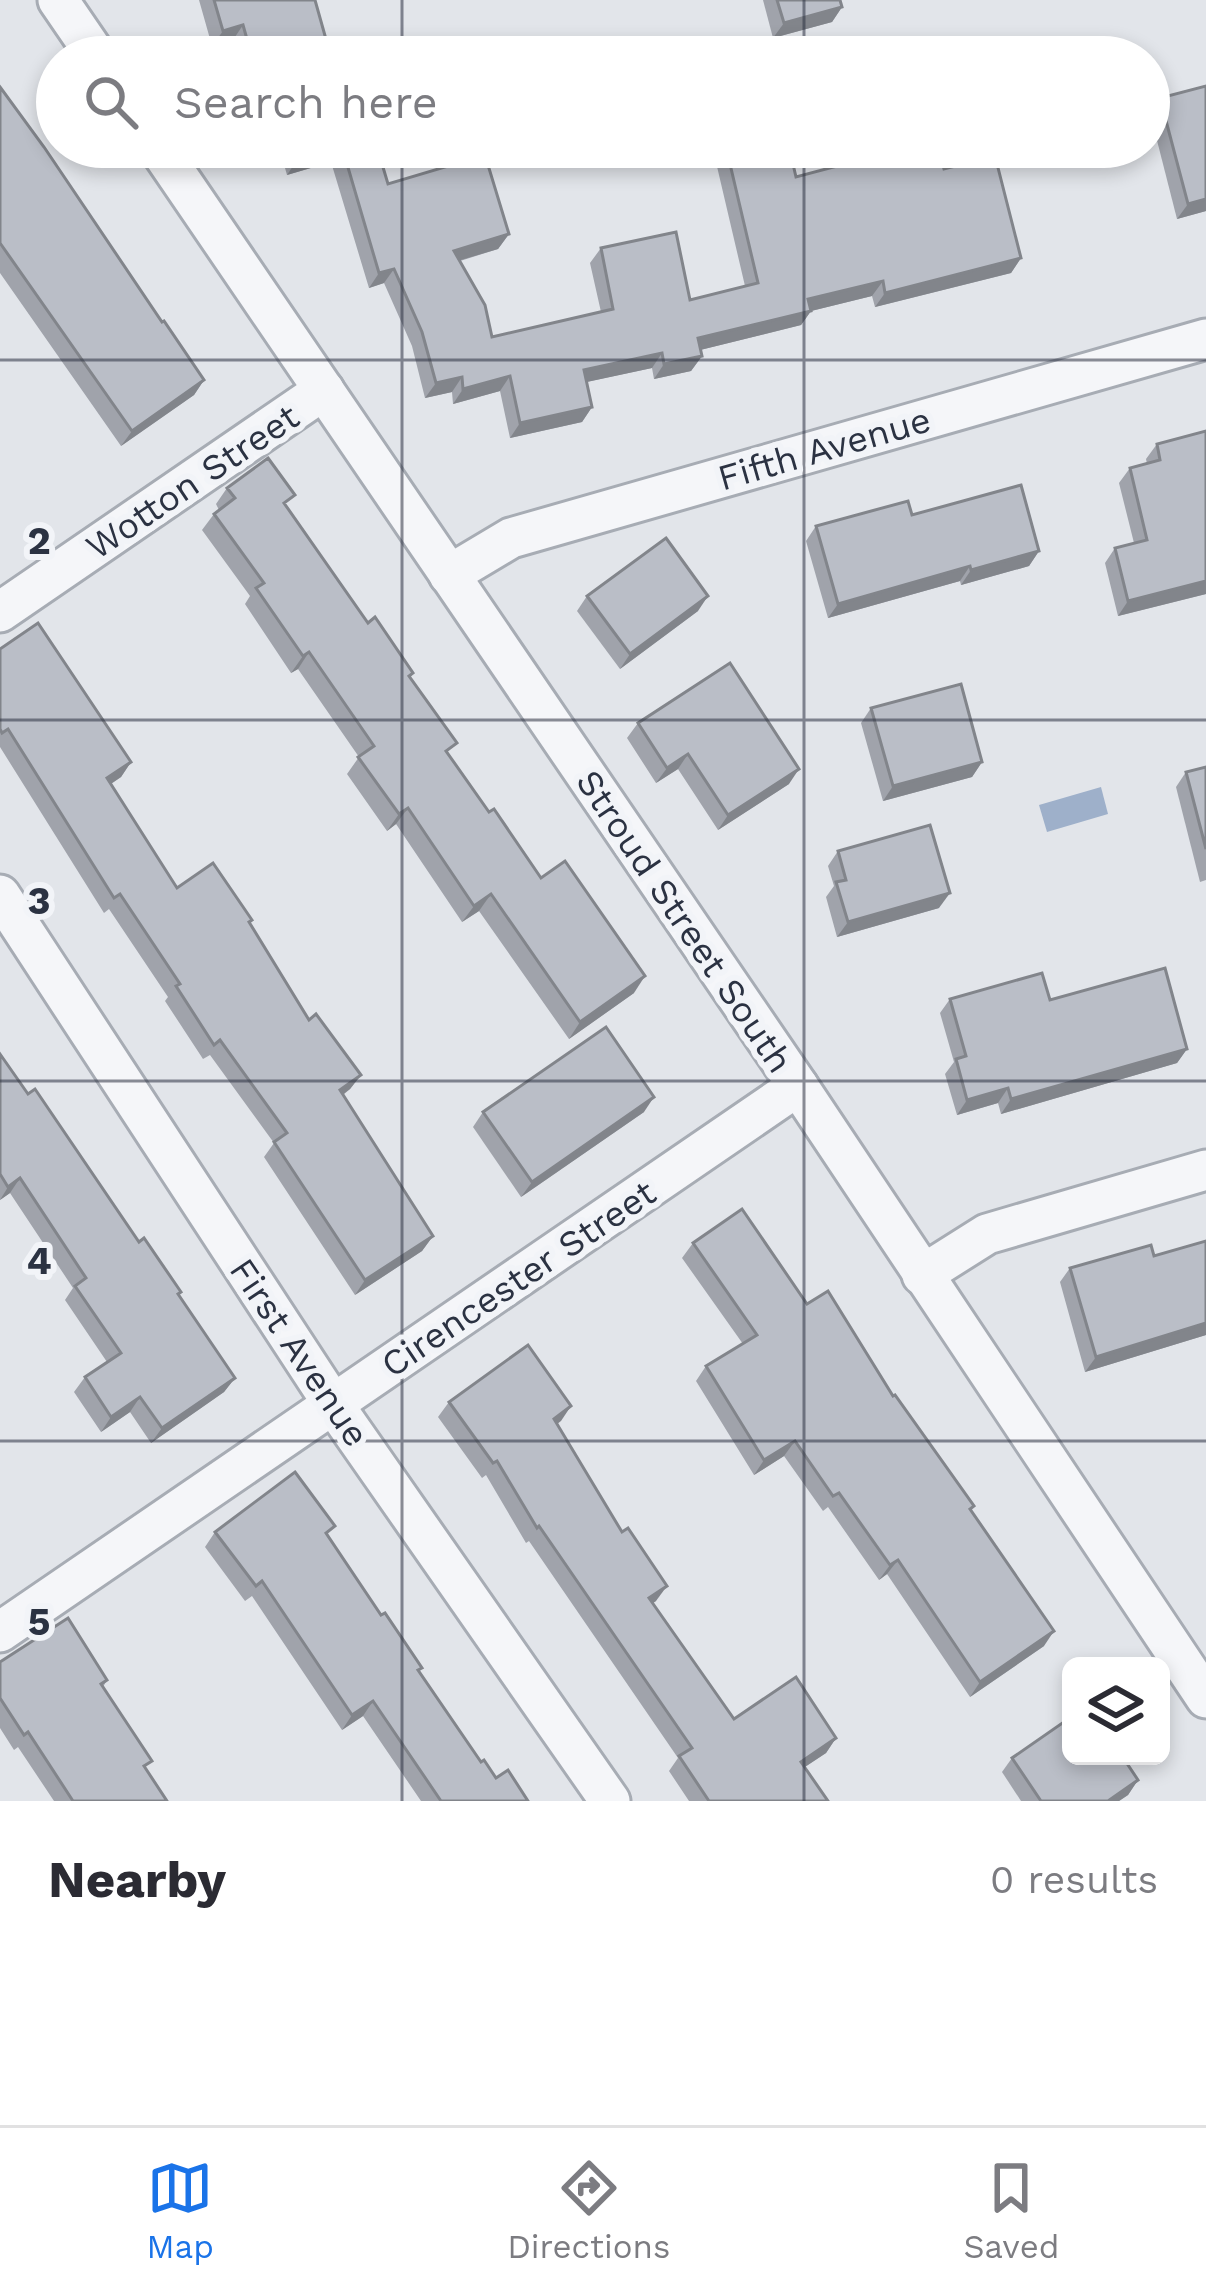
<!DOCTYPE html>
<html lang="en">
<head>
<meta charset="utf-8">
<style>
  :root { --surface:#fff; --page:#f7f7f7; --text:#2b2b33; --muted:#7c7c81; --line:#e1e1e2; --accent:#1a73e8 }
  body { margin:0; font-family:"Work Sans",sans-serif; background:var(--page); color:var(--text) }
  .controls { position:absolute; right:36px; bottom:36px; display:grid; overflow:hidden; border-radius:18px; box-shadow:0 6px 18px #0003 }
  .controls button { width:108px; height:108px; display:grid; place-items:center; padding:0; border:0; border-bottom:3px solid var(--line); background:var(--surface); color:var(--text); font:60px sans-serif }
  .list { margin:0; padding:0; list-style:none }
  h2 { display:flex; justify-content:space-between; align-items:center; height:156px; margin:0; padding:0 48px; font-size:51px }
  h2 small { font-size:39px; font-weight:400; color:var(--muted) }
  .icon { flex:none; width:66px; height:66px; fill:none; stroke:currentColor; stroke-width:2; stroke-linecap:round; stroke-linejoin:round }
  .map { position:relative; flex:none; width:1206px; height:1801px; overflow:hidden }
  .search { position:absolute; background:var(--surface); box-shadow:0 6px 18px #0003; left:36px; right:36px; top:36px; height:132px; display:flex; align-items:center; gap:30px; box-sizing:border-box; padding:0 42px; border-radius:66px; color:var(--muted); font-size:45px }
  .sheet { height:324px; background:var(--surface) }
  nav { display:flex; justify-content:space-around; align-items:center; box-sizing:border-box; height:168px; border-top:3px solid var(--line); background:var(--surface); font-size:33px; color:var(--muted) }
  nav a { display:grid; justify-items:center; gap:6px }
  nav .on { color:var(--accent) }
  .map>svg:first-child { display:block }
  .water { fill:#9eb0ca }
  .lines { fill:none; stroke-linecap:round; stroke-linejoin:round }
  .street-casing { stroke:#a7acb4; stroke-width:45 }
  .street { stroke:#f5f6f9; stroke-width:39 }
  .wall { fill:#a0a3ab }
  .shaded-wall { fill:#82858b }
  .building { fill:#babec7; stroke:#82858b; stroke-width:3 }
  .grid { fill:none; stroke:#2b3242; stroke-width:3; stroke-opacity:0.55 }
  .labels { text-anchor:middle; stroke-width:12; stroke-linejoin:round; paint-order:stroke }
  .street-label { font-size:36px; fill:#2b3242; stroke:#f2f4f8 }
  .grid-label { font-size:39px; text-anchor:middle; font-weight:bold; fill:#2b3242; stroke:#f2f4f8; stroke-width:12; stroke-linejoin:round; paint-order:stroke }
</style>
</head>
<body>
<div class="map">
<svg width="1206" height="1801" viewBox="0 0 1206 1801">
  <rect width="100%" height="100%" fill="#e2e5ea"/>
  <path class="water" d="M1101,787L1108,814L1047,832L1039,805Z"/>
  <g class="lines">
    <g class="street-casing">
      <g id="street">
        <path d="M58,0L97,57"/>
        <path d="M158,147L798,1086L1206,1698"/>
        <path d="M449,575L511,538L1206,339"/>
        <path d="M0,612L324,390"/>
        <path d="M0,895L333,1404L610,1801"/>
        <path d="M922,1275L987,1234L1206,1170"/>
        <path d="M0,1632L798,1086"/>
      </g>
    </g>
    <use href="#street" class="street"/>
  </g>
  <g class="wall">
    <path d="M199,0H315L331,57H238L233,40L212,46Z"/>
    <path d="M763,0H840L842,7L832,22L773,38Z"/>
    <path d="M1206,86V211L1177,219L1150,113L1160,98Z"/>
    <path d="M0,87L162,322L204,380L194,395L121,446L0,273Z"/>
    <path d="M279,147H377L388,184L509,234L498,249L460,261L492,337L601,312L590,263L601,248L690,300L745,286L715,158L680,166L675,147H789L796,177L944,169L1021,258L1011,273L875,307L872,296L811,311L801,325L700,350L702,356L691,371L654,379L652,368L586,382L592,407L582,422L510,438L500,391L453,404L452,392L425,398L412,346L384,283L369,288L331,162L287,175Z"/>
    <path d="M1157,444L1206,594L1118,616L1105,563L1115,548L1134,543L1119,483L1130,468L1147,464L1146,459Z"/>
    <path d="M227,488L287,506L368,623L413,673L410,678L449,754L489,812L634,993L569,1039L479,911L462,922L396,824L387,831L347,774L359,757L298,669L291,673L245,604L250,596L202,530L214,514L219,510L216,504Z"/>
    <path d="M912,515L1039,551L1029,566L961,585L960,581L828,618L806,541L816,526Z"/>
    <path d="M587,596L698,611L620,669L577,611Z"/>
    <path d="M0,649L131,762L121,777L111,784L177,888L252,920L250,923L309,1020L361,1075L350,1089L343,1095L433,1236L422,1251L355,1295L264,1157L274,1143L210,1055L203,1059L165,1001L168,997L109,909L104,913L0,747Z"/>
    <path d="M871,708L982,762L972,777L883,801L861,723Z"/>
    <path d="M638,723L789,784L718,830L678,769L656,783L627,738Z"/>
    <path d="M1206,767V880L1200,882L1176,787L1186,772Z"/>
    <path d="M838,851L939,908L837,937L826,897L834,886L828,866Z"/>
    <path d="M950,999L1050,1000L1187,1049L1177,1063L1001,1114L998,1103L957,1115L945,1074L954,1062L940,1013Z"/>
    <path d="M0,1054L28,1094L179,1296L235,1378L224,1392L151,1443L130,1412L101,1432L74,1392L85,1377L107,1362L65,1300L73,1288L10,1193L0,1200Z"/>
    <path d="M483,1112H644L521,1197L473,1127Z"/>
    <path d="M1206,1241V1335L1085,1372L1060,1282L1070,1268L1154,1256Z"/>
    <path d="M693,1243L807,1304L893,1396L971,1510L1044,1646L970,1697L887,1574L879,1580L828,1507L823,1511L784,1456L754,1475L696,1381L706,1366L743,1344L682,1258Z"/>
    <path d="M449,1402L571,1406L557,1424L656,1601L653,1603L734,1719L836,1738L826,1753L805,1767L828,1801H689L669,1771L678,1758L529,1541L526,1543L486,1475L482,1478L438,1417Z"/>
    <path d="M215,1532L328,1536L381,1615L422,1668L419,1672L481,1762L496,1778L528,1801H421L363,1716L342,1730L252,1596L245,1601L205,1547Z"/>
    <path d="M0,1662L107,1680L103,1687L146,1769L167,1801H54L18,1747L14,1750L0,1728Z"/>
    <path d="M1012,1758L1138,1780L1128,1795L1119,1801H1021L1002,1772Z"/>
  </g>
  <g class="shaded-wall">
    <path d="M842,7L832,22L773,38L784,23Z"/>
    <path d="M243,25L233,40L212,46L223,31Z"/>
    <path d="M342,147L331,162L287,175L297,160Z"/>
    <path d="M710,147H723L715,158L680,166L690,152Z"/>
    <path d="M1206,199V211L1177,219L1188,204Z"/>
    <path d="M509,234L498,249L444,265L454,251Z"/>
    <path d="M1021,258L1011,273L875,307L885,293Z"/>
    <path d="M394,269L384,283L369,288L379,273Z"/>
    <path d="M883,281L872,296L811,311L801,325L688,353L698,338L808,299Z"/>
    <path d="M662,353L652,368L573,385L584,370Z"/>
    <path d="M702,356L691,371L654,379L664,364Z"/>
    <path d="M510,376L500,391L453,404L463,389Z"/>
    <path d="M462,377L452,392L425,398L436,383Z"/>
    <path d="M204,380L194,395L121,446L132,431Z"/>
    <path d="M592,407L582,422L510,438L520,423Z"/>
    <path d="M1039,551L1029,566L961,585L971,570Z"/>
    <path d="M970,566L960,581L828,618L838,604Z"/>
    <path d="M1206,581V594L1118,616L1128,601Z"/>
    <path d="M708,596L698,611L620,669L630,654Z"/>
    <path d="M309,652L298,669L291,673L303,656Z"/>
    <path d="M688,754L678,769L656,783L667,768Z"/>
    <path d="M131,762L121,777L97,793L107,778Z"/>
    <path d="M982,762L972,777L883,801L893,786Z"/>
    <path d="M799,769L789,784L718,830L728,815Z"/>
    <path d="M408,808L396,824L387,831L399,814Z"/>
    <path d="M950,893L939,908L837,937L848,922Z"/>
    <path d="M491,894L479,911L462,922L474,906Z"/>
    <path d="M645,976L634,993L569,1039L580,1022Z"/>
    <path d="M1187,1049L1177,1063L1001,1114L1011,1099Z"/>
    <path d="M361,1075L350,1089L330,1104L340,1090Z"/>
    <path d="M1008,1088L998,1103L957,1115L967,1100Z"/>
    <path d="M654,1097L644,1112L521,1197L532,1182Z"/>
    <path d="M20,1178L10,1193L0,1200L8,1187Z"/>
    <path d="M433,1236L422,1251L355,1295L365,1280Z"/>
    <path d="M1206,1323V1335L1085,1372L1096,1357Z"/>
    <path d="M235,1378L224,1392L151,1443L162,1428Z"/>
    <path d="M140,1397L130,1412L101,1432L111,1417Z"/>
    <path d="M571,1406L561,1421L544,1434L554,1419Z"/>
    <path d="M795,1441L784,1456L754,1475L764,1460Z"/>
    <path d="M898,1560L887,1574L879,1580L890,1565Z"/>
    <path d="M667,1586L656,1601L639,1612L649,1598Z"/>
    <path d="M1054,1631L1044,1646L970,1697L980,1682Z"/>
    <path d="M373,1701L363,1716L342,1730L352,1715Z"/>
    <path d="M836,1738L826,1753L791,1776L801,1762Z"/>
    <path d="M1138,1780L1128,1795L1119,1801H1108Z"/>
  </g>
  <g class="building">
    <path d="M214,0H315L331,57H252L243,25L223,31Z"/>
    <path d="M777,0H840L842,7L784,23Z"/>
    <path d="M801,52L802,57H781Z"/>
    <path d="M1206,86V199L1188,204L1160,98Z"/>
    <path d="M0,87L44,147L162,322L164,321L204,380L132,431L0,243Z"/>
    <path d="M293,147H342L297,160Z"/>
    <path d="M342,147H377L388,184L485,155L509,234L454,251L485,305L492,337L613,309L601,248L676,232L690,300L758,283L726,147H789L796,177L909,147H938L944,169L995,156L1021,258L885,293L883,281L808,299L811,311L698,338L702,356L664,364L662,353L584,370L592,407L520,423L510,376L463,389L462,377L436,383L422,332L394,269L379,273Z"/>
    <path d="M689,147H710L690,152Z"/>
    <path d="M1206,431V581L1128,601L1115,548L1147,540L1130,468L1160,460L1157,444Z"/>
    <path d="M268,458L295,495L284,503L368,623L375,617L413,673L409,676L457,743L446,751L489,812L494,809L541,878L565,861L645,976L580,1022L491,894L474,906L408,808L399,814L358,757L374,746L309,652L303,656L256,588L264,583L214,514L235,498L227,488Z"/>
    <path d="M1021,485L1039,551L971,570L970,566L838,604L816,526L908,501L912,515Z"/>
    <path d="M666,538L708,596L630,654L587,596Z"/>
    <path d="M38,623L131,762L107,778L177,888L213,863L252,920L249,922L309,1020L316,1014L361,1075L340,1090L433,1236L365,1280L274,1142L287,1133L220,1040L214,1045L176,986L180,984L120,894L114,898L8,729L2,733L0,729V649Z"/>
    <path d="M730,663L799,769L728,815L688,754L667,768L638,723Z"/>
    <path d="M961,684L982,762L893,786L871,708Z"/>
    <path d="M1206,767V849L1186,772Z"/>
    <path d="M930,825L950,893L848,922L836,882L846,880L838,851Z"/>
    <path d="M1165,968L1187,1049L1011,1099L1008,1088L967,1100L956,1059L966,1056L950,999L1042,973L1050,1000Z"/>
    <path d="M606,1027L654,1097L532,1182L483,1112Z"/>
    <path d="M0,1054L28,1094L35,1089L139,1242L144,1238L181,1292L178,1294L235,1378L162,1428L140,1397L111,1417L85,1377L121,1353L75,1286L86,1278L20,1178L8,1187L0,1174Z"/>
    <path d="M742,1209L807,1304L828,1291L893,1396L895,1395L974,1506L970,1509L1054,1631L980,1682L898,1560L890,1565L839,1493L833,1496L795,1441L764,1460L706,1366L757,1335L693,1243Z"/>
    <path d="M1206,1241V1323L1096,1357L1070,1268L1151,1245L1154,1256Z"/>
    <path d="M528,1345L571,1406L554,1419L622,1532L628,1528L667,1586L649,1598L734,1719L796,1677L836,1738L801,1762L828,1801H709L679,1756L692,1748L539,1526L537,1528L497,1461L493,1463L449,1402Z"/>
    <path d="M295,1472L335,1526L326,1533L381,1615L385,1613L422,1668L418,1670L481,1762L484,1760L496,1778L508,1770L528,1801H441L373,1701L352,1715L262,1581L256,1586L215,1532Z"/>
    <path d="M68,1618L107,1680L101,1684L152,1761L144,1766L167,1801H73L28,1732L24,1735L0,1698V1662Z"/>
    <path d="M1071,1717V1756H1122L1138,1780L1108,1801H1041L1012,1758Z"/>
  </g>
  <path class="grid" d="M402,0V57M804,0V57M402,147V1801M804,147V1801M0,360H1206M0,720H1206M0,1081H1206M0,1441H1206"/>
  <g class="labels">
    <g class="street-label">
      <text transform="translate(824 448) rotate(-16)" y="13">Fifth Avenue</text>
      <text transform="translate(192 481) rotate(-34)" y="13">Wotton Street</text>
      <text transform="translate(685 921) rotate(56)" y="13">Stroud Street South</text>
      <text transform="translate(518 1278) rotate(-34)" y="13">Cirencester Street</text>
      <text transform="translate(300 1352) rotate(56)" y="13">First Avenue</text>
    </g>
  </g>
  <g class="grid-label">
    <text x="39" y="554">2</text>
    <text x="39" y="914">3</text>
    <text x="39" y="1274">4</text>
    <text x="39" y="1635">5</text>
  </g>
</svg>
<div class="controls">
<button><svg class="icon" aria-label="layers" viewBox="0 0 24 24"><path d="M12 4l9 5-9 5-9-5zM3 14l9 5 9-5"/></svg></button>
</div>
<div class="search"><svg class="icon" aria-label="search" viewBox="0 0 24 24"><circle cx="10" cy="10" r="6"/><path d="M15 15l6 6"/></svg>Search here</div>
</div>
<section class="sheet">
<h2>Nearby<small>0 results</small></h2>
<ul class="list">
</ul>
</section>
<nav>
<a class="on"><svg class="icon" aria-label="map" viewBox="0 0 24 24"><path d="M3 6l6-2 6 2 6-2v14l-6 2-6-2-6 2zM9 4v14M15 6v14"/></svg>Map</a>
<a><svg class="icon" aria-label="directions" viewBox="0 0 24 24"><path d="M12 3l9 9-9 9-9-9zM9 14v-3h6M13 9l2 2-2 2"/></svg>Directions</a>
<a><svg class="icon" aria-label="saved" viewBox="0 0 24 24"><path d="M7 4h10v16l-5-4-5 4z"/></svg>Saved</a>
</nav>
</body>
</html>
